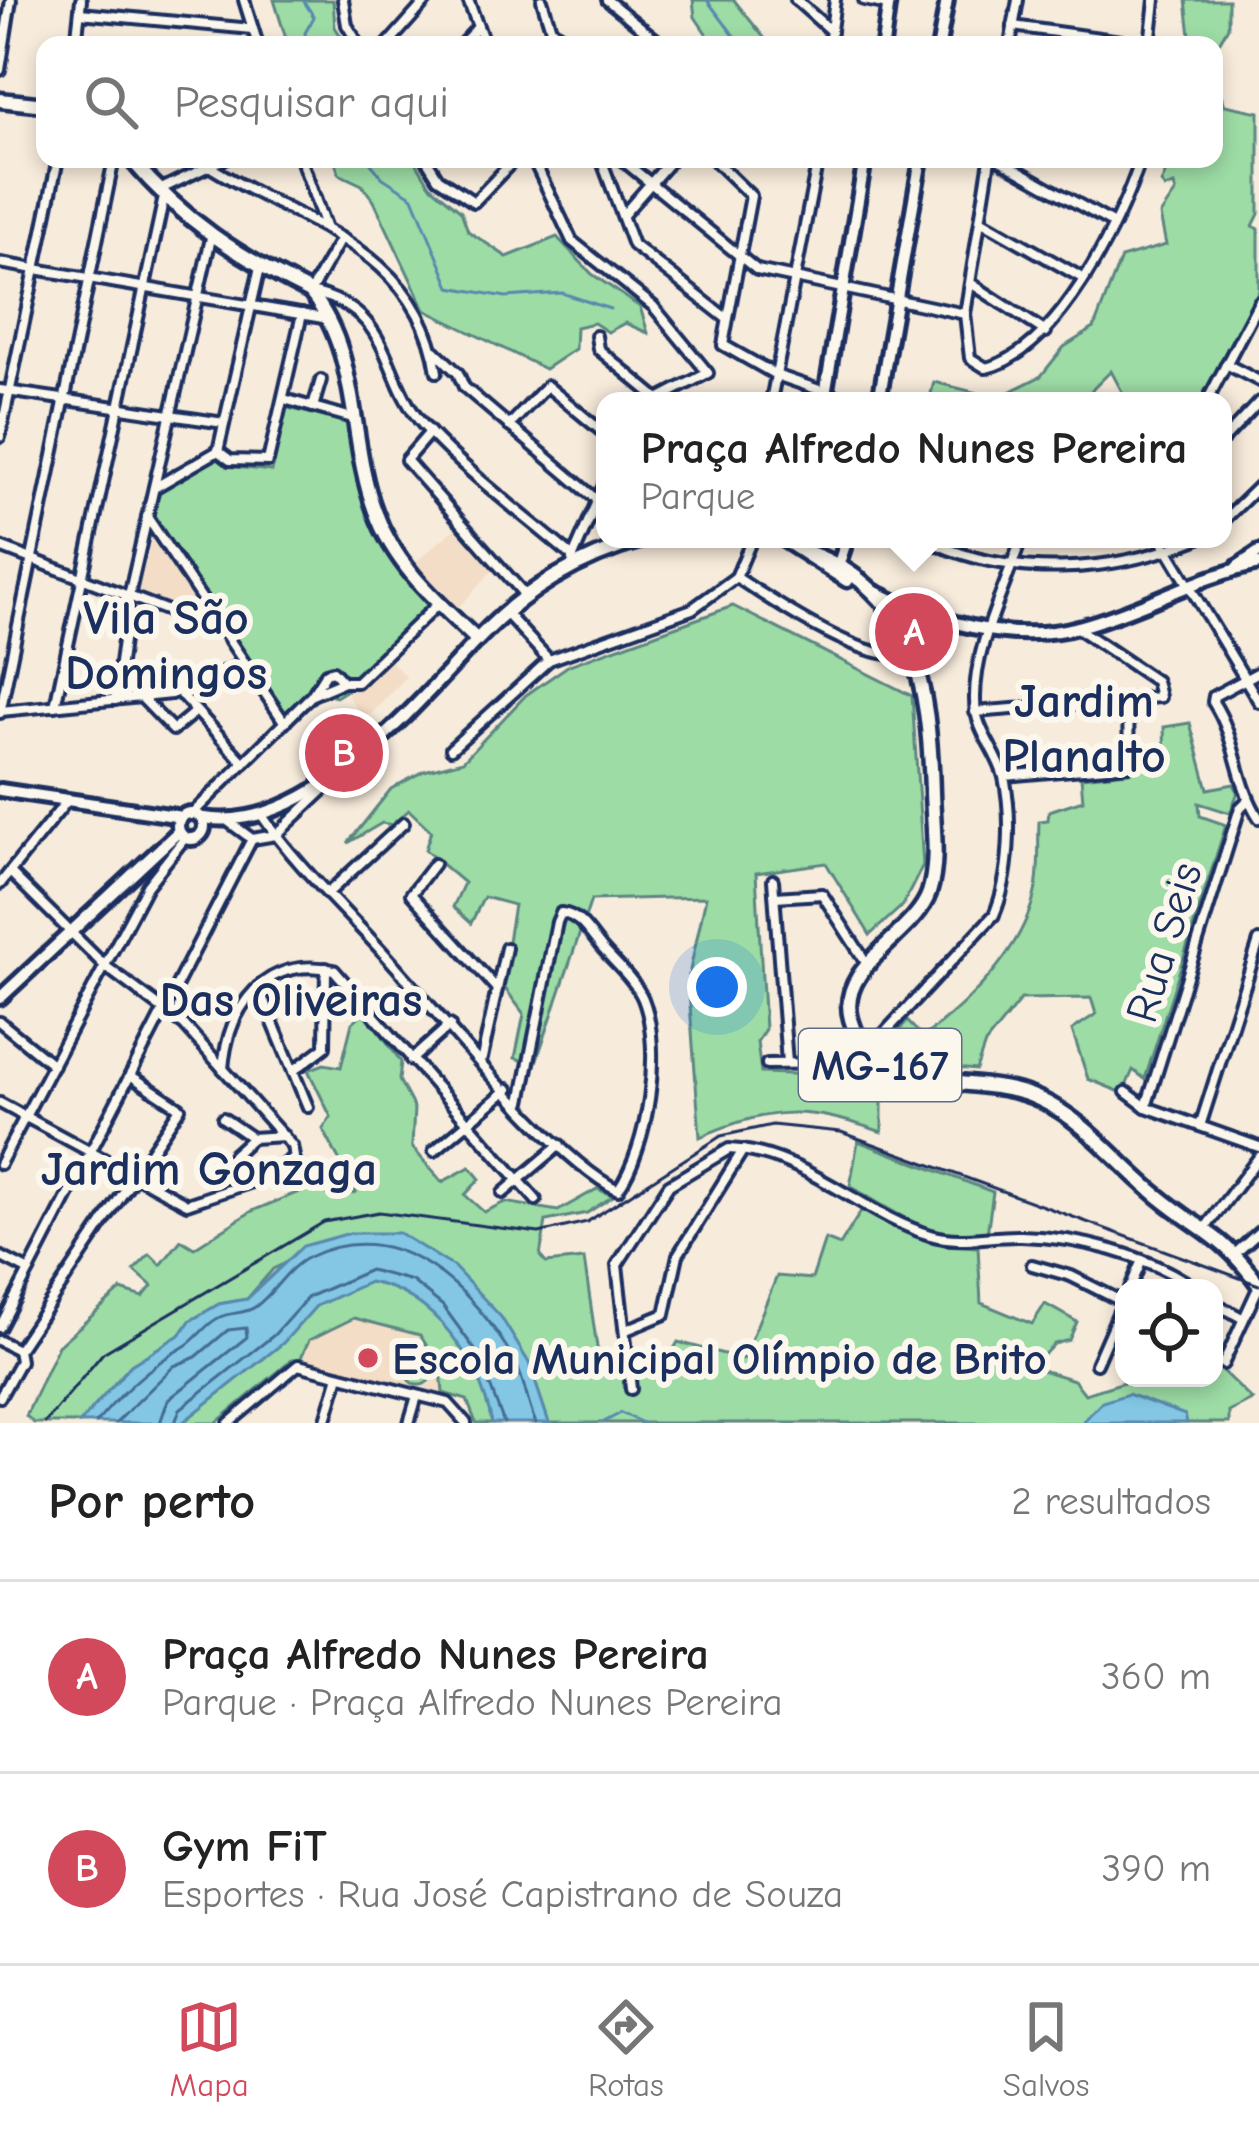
<!DOCTYPE html>
<html lang="pt">
<head>
<meta charset="utf-8">
<style>
  :root { --surface:#fff; --page:#f6f6f6; --text:#222; --muted:#767676; --line:#e0e0e0; --accent:#d1495b }
  body { margin:0; font-family:"Comic Neue",sans-serif; background:var(--page); color:var(--text) }
  .controls { position:absolute; right:36px; bottom:36px; display:grid; overflow:hidden; border-radius:24px; box-shadow:0 6px 18px #0003 }
  .controls button { width:108px; height:108px; display:grid; place-items:center; padding:0; border:0; border-bottom:3px solid var(--line); background:var(--surface); color:var(--text); font:60px sans-serif }
  .you { position:absolute; left:717px; top:987px; width:42px; height:42px; margin:-30px; border:9px solid #fff; border-radius:50%; background:#1a73e8; box-shadow:0 0 0 18px #1a73e833 }
  .badge { display:grid; place-items:center; width:78px; height:78px; border-radius:50%; background:var(--accent); color:#fff; font-size:39px; font-weight:700 }
  .pin { position:absolute; translate:-50% -50%; border:6px solid #fff; box-shadow:0 3px 12px #0006 }
  .popup { position:absolute; left:596px; top:392px; width:636px; height:156px; box-sizing:border-box; display:grid; place-content:center; border-radius:24px; background:var(--surface); filter:drop-shadow(0 3px 9px #0005); font-size:39px; white-space:nowrap; color:var(--muted) }
  .popup b { font-size:45px; color:var(--text) }
  .popup::after { content:''; position:absolute; left:50%; top:100%; margin-left:-24px; border:24px solid transparent; border-top-color:var(--surface) }
  .list { margin:0; padding:0; list-style:none }
  h2 { display:flex; justify-content:space-between; align-items:center; height:156px; margin:0; padding:0 48px; font-size:51px }
  h2 small { font-size:39px; font-weight:400; color:var(--muted) }
  .list li { display:grid; grid-template-columns:78px 1fr auto; gap:36px; align-items:center; box-sizing:border-box; height:192px; padding:0 48px; border-top:3px solid var(--line) }
  .list b { display:block; font-size:45px; white-space:nowrap }
  .list p { margin:0; font-size:39px; white-space:nowrap; color:var(--muted) }
  .list em { font-size:39px; font-style:normal; color:var(--muted) }
  .icon { flex:none; width:66px; height:66px; fill:none; stroke:currentColor; stroke-width:2; stroke-linecap:round; stroke-linejoin:round }
  .map { position:relative; flex:none; width:1259px; height:1423px; overflow:hidden }
  .search { position:absolute; background:var(--surface); box-shadow:0 6px 18px #0003; left:36px; right:36px; top:36px; height:132px; display:flex; align-items:center; gap:30px; box-sizing:border-box; padding:0 42px; border-radius:24px; color:var(--muted); font-size:45px }
  .sheet { height:540px; background:var(--surface) }
  nav { display:flex; justify-content:space-around; align-items:center; box-sizing:border-box; height:168px; border-top:3px solid var(--line); background:var(--surface); font-size:33px; color:var(--muted) }
  nav a { display:grid; justify-items:center; gap:6px }
  nav .on { color:var(--accent) }
  .map>svg:first-child { display:block }
  .built { fill:#f3ddc7 }
  .green { fill:#9ddca5; stroke:#5c8682; stroke-width:3 }
  .water { fill:#83c7e4; stroke:#598aae; stroke-width:3 }
  .lines { fill:none; stroke-linecap:round; stroke-linejoin:round }
  .shore { stroke:#456c94; stroke-width:3 }
  .stream { stroke:#598aae; stroke-width:3 }
  .street-casing { stroke:#1b2f5e; stroke-width:16 }
  .secondary-casing { stroke:#1b2f5e; stroke-width:20 }
  .primary-casing { stroke:#1b2f5e; stroke-width:21 }
  .street { stroke:#fbf7ec; stroke-width:8 }
  .secondary { stroke:#fbf7ec; stroke-width:10 }
  .primary { stroke:#fbf7ec; stroke-width:12 }
  .rail { stroke:#1b2f5e; stroke-width:3 }
  .poi-dot { fill:#d1495b; stroke:#fbf7ec; stroke-width:4.5 }
  .labels { text-anchor:middle; stroke-width:12; stroke-linejoin:round; paint-order:stroke }
  .shield { fill:#fbf7ec; stroke:#5e6b89; stroke-width:3 }
  .shield-label { font-size:42px; font-weight:bold; fill:#1b2f5e }
  .street-label { font-size:45px; fill:#1b2f5e; stroke:#fbf7ec }
  .poi-label { font-size:45px; font-weight:bold; fill:#1b2f5e; stroke:#fbf7ec; text-anchor:start }
  .neighbourhood-label { font-size:48px; font-weight:bold; fill:#1b2f5e; stroke:#fbf7ec }
</style>
</head>
<body>
<div class="map">
<svg width="1259" height="1423" viewBox="0 0 1259 1423">
  <rect width="100%" height="100%" fill="#f7ebdb"/>
  <filter id="ink" filterUnits="userSpaceOnUse"><feTurbulence type="fractalNoise" baseFrequency=".00833" numOctaves="2"/><feDisplacementMap in="SourceGraphic" scale="24" xChannelSelector="R" yChannelSelector="G"/><feConvolveMatrix kernelMatrix="1 2 1 2 8 2 1 2 1" color-interpolation-filters="sRGB"/></filter>
  <g filter="url(#ink)">
    <g class="built">
      <path d="M457,527L495,568L456,610L413,564Z"/>
      <path d="M153,534L209,617L207,620L137,594Z"/>
      <path d="M388,658L406,677L371,714H361L347,695Z"/>
      <path d="M348,1318L420,1335L441,1369L443,1393L299,1362L309,1340Z"/>
    </g>
    <g class="green">
      <path d="M274,0H333L335,27L347,45H288Z"/>
      <path d="M693,0H734L770,45H714L695,17Z"/>
      <path d="M1186,0H1228V27L1214,51V45H1191Z"/>
      <path d="M1214,79L1225,105L1259,112V214L1253,226L1259,229V291L1205,401H1127L1111,371L1091,391L1098,401H929L934,382L997,398L1041,376L1064,347L1094,328L1121,258L1166,245L1160,215L1176,192L1174,185L1165,188L1161,183L1172,159H1214Z"/>
      <path d="M334,159H414L430,185L461,211L468,231L507,257L557,237L592,274L640,307L648,333L625,323L608,332L594,323L576,327L575,349L545,369L425,310L374,201L362,185L339,174Z"/>
      <path d="M284,407L350,423L382,544L432,603L352,687L336,697L309,690L283,714L152,515L159,491L219,457L227,466L272,471Z"/>
      <path d="M733,606L912,696L923,865L903,905L870,935L826,863L756,873L765,1029L757,1042L761,1073L882,1077V1132C810,1107 771,1105 700,1137L688,979L706,897L591,900L535,1065L515,1058L524,1014L501,983L514,905L484,897L471,923L453,907L464,883L425,850L431,831L409,810L392,825L382,823L348,843L391,789L424,771L463,761L526,695L569,665Z"/>
      <path d="M1190,723L1208,789L1234,784L1238,792L1230,813L1199,803L1200,816L1226,825L1145,1079L1133,1070L1123,1093L1088,1079L1072,1030L1096,1014L1091,998L1021,999L985,1044L976,1070L904,1063L883,1051L907,1021L923,1037C971,1001 1024,949 1036,888C1040,867 1038,842 1039,821L1048,820L1049,811L1083,800L1081,777L1137,771V762L1165,761L1164,727Z"/>
      <path d="M365,1011L401,1062L399,1080L414,1108L412,1147L442,1182L470,1167L480,1179L465,1195L484,1212L505,1202L558,1211L597,1189L613,1196L587,1213L546,1221L540,1256L546,1263L584,1259L598,1354L621,1350L636,1371L660,1372L678,1342L743,1359L777,1276L812,1279L825,1239L840,1245L863,1208L944,1245L978,1247L981,1303L1032,1324L1045,1304L1077,1322L1069,1340L1054,1344L1032,1367L1074,1380L1085,1394L1124,1382L1154,1388L1160,1378H1214V1363L1252,1400L1229,1412V1423H549L529,1363L350,1233L273,1269L247,1299L219,1304L190,1321L181,1334L131,1365L80,1423H34L26,1416L58,1346L121,1290L143,1297L152,1286L134,1270L150,1254L161,1265L181,1240L194,1248L252,1211L321,1183L330,1199L356,1192L323,1129L331,1117L308,1070L324,1064L341,1067L352,1023Z"/>
      <path d="M858,1141L993,1192L987,1234C926,1237 901,1216 850,1186Z"/>
      <path d="M369,1282C434,1293 480,1361 492,1423H476L467,1400L443,1393L441,1369L420,1335L354,1318L309,1340L299,1362L292,1360L216,1423H182L283,1343L316,1306Z"/>
      <circle cx="419" cy="1372" r="13"/>
    </g>
    <g class="water">
      <path d="M350,1233H399L454,1267L501,1317L529,1363L549,1423H492C480,1361 434,1293 369,1282L316,1306L283,1343L182,1423H80L131,1365L181,1334L190,1321L219,1304L247,1299L303,1246Z"/>
      <path d="M1128,1394L1185,1415L1187,1423H1082L1102,1402Z"/>
    </g>
    <g class="lines">
      <g class="shore">
        <path d="M96,1423C124,1390 148,1367 185,1346C198,1338 205,1324 220,1317C231,1312 245,1314 255,1307C275,1293 286,1268 309,1257C397,1214 475,1289 515,1362C525,1381 527,1404 536,1423"/>
        <path d="M116,1423L174,1366L196,1357L228,1330L246,1328L247,1337L168,1400L160,1423"/>
        <path d="M175,1423L180,1409L274,1335L308,1297L370,1270L412,1281L443,1306L478,1354L504,1423"/>
      </g>
      <g class="stream">
        <path d="M303,0L314,17L305,33L307,45"/>
        <path d="M707,0L741,45"/>
        <path d="M367,159L383,178L413,197L450,287L506,297L562,293L610,309"/>
        <path d="M602,1423L621,1413L643,1423"/>
      </g>
      <g class="street-casing">
        <g id="street">
          <path d="M244,0L258,45"/>
          <path d="M343,0L347,25L359,45"/>
          <path d="M468,0L485,45"/>
          <path d="M542,0L556,45"/>
          <path d="M607,0L663,45"/>
          <path d="M796,0L831,31"/>
          <path d="M864,0L888,5"/>
          <path d="M80,13L252,29"/>
          <path d="M1013,26L1150,45"/>
          <path d="M551,29L573,45"/>
          <path d="M76,45L81,0"/>
          <path d="M387,45L427,0"/>
          <path d="M461,45L478,27"/>
          <path d="M829,45L835,0"/>
          <path d="M1010,45L1018,0"/>
          <path d="M1150,45L1155,0"/>
          <path d="M0,70L11,0"/>
          <path d="M301,159L326,229"/>
          <path d="M426,159L438,178L474,202L515,159"/>
          <path d="M533,159L572,241L653,306L708,373L654,401"/>
          <path d="M601,159L633,245L726,318"/>
          <path d="M621,159L757,270L965,314"/>
          <path d="M713,159L751,196L723,345L776,375L851,401"/>
          <path d="M990,159L965,314L970,358L986,368C1058,351 1119,225 1141,159"/>
          <path d="M998,159L1112,223"/>
          <path d="M209,166C301,225 418,246 437,372"/>
          <path d="M159,190L224,159"/>
          <path d="M623,215L672,159"/>
          <path d="M982,221L1084,279"/>
          <path d="M341,238L310,292C396,310 379,377 425,427C469,475 524,515 573,557"/>
          <path d="M0,263L329,319"/>
          <path d="M972,284L1046,332"/>
          <path d="M596,336L598,349L658,399"/>
          <path d="M435,351L458,373L464,387L597,500"/>
          <path d="M1226,364L1259,381"/>
          <path d="M0,390L224,423"/>
          <path d="M284,399L356,419"/>
          <path d="M771,401L818,159"/>
          <path d="M1207,401L1259,302"/>
          <path d="M313,407L321,380"/>
          <path d="M509,426L547,386L605,434"/>
          <path d="M430,432L406,460L524,594"/>
          <path d="M0,437L58,159"/>
          <path d="M1223,440L1259,402"/>
          <path d="M218,451L230,460L268,461L302,314"/>
          <path d="M154,488L218,451L260,267"/>
          <path d="M147,517L285,723"/>
          <path d="M1223,521L1259,486"/>
          <path d="M752,539L736,577C766,597 879,674 911,650"/>
          <path d="M925,539C1009,580 1111,574 1197,539"/>
          <path d="M1161,539L1259,702"/>
          <path d="M0,547L223,632"/>
          <path d="M572,559L605,483"/>
          <path d="M505,612L549,660"/>
          <path d="M1259,672L1214,696L1213,702C1237,738 1236,783 1259,818"/>
          <path d="M343,682H357L438,604"/>
          <path d="M179,692L244,763"/>
          <path d="M141,697L173,730L196,711"/>
          <path d="M115,700L129,596L211,238"/>
          <path d="M55,706L164,197"/>
          <path d="M1,711L171,694L244,663"/>
          <path d="M975,712L1160,697L1156,681L1077,628"/>
          <path d="M0,713L114,159"/>
          <path d="M451,749L549,660L692,609L736,577"/>
          <path d="M1004,776L1129,765L1128,702"/>
          <path d="M261,814C297,867 347,912 390,960C444,1019 552,1158 618,1190C648,1147 663,1049 643,999C635,980 615,963 602,948C590,934 579,914 561,913L557,922L521,1102"/>
          <path d="M191,815L312,695L326,673L333,671L343,682L312,695"/>
          <path d="M229,822L252,839L276,835L335,779"/>
          <path d="M434,864L411,894L497,989"/>
          <path d="M773,880L787,1063"/>
          <path d="M0,884L67,801"/>
          <path d="M329,892L404,823"/>
          <path d="M775,897L822,894L867,964"/>
          <path d="M258,987L308,1107"/>
          <path d="M0,1022L53,1065"/>
          <path d="M482,1058L506,948"/>
          <path d="M411,1060L450,1025"/>
          <path d="M767,1064L845,1063L866,1053L994,915C1010,878 1013,818 1004,777C997,750 975,731 975,700C974,646 1005,590 1021,539"/>
          <path d="M223,1069C228,1007 265,955 334,970L536,1200"/>
          <path d="M293,1071L325,1047L326,968"/>
          <path d="M1126,1092L1146,1107L1259,1147"/>
          <path d="M0,1103L187,1204L264,1178L294,1157L292,1146L184,1025L105,966L10,872"/>
          <path d="M1146,1107L1240,808L1248,800"/>
          <path d="M223,1118L252,1138L284,1136"/>
          <path d="M1200,1126L1259,941"/>
          <path d="M434,1151L508,1089"/>
          <path d="M233,1155L252,1138"/>
          <path d="M0,1164L147,886L184,839"/>
          <path d="M503,1193L560,1145"/>
          <path d="M1206,1227L1259,1157"/>
          <path d="M1237,1252L1259,1232"/>
          <path d="M0,1256L29,1271"/>
          <path d="M1032,1265L1071,1276L1123,1302"/>
          <path d="M1130,1288L1142,1260"/>
          <path d="M1214,1303L1242,1318"/>
          <path d="M0,1327L252,839"/>
          <path d="M626,1330L665,1314L678,1255L743,1150"/>
          <path d="M0,1341L18,1350"/>
          <path d="M18,1350L180,1108L130,1075"/>
          <path d="M1096,1364L1123,1302"/>
          <path d="M1223,1364L1259,1286"/>
          <path d="M631,1389L617,1265L669,1185L729,1149C804,1152 861,1214 930,1235C961,1244 990,1235 1021,1236C1078,1237 1149,1255 1195,1288"/>
          <path d="M0,1397L20,1361L18,1350"/>
          <path d="M229,1423L298,1365L448,1403L466,1423"/>
          <path d="M325,1423L339,1376"/>
          <path d="M409,1423L417,1396"/>
        </g>
      </g>
      <g class="secondary-casing">
        <g id="secondary">
          <path d="M883,45L889,0"/>
          <path d="M939,45L947,0"/>
          <path d="M824,401L865,159"/>
          <path d="M879,401L921,159"/>
          <path d="M838,566L847,539"/>
          <path d="M1237,567L1259,552"/>
          <path d="M873,591C936,622 1012,646 1082,626C1142,610 1198,576 1259,564"/>
          <path d="M0,790L182,817"/>
          <circle cx="191" cy="826" r="13"/>
          <path d="M204,818C307,835 414,707 477,640"/>
          <path d="M0,998L178,832"/>
        </g>
      </g>
      <g class="primary-casing">
        <g id="primary">
          <path d="M0,100L45,105"/>
          <path d="M131,159C183,221 238,256 310,292C361,354 348,440 375,511C394,565 437,602 477,640C525,589 578,558 645,539"/>
          <path d="M783,539L847,580"/>
          <path d="M801,550C916,586 929,686 932,793C933,825 939,862 929,893C914,936 836,966 851,1019C875,1104 976,1069 1039,1099C1087,1121 1118,1164 1158,1196C1203,1233 1222,1234 1259,1285"/>
          <path d="M912,649L934,615"/>
        </g>
      </g>
      <use href="#street" class="street"/>
      <use href="#secondary" class="secondary"/>
      <use href="#primary" class="primary"/>
      <path class="rail" d="M45,1423L103,1353L324,1222L379,1212L539,1233L587,1222L721,1136L772,1125L841,1132L1259,1285"/>
    </g>
  </g>
  <circle class="poi-dot" cx="368" cy="1358" r="12"/>
  <g class="labels">
    <rect class="shield" x="799" y="1029" width="162" height="72" rx="9"/>
    <g class="shield-label">
      <text x="880" y="1080">MG-167</text>
    </g>
    <g class="street-label">
      <text transform="translate(1163 942) rotate(-73)" y="16">Rua Seis</text>
    </g>
    <g class="poi-label">
      <text x="392" y="1374">Escola Municipal Olímpio de Brito</text>
    </g>
    <g class="neighbourhood-label">
      <text x="166" y="634">Vila São<tspan x="166" dy="55">Domingos</tspan></text>
      <text x="1084" y="717">Jardim<tspan x="1084" dy="55">Planalto</tspan></text>
      <text x="291" y="1016">Das Oliveiras</text>
      <text x="209" y="1185">Jardim Gonzaga</text>
    </g>
  </g>
</svg>
<div class="controls">
<button><svg class="icon" aria-label="locate" viewBox="0 0 24 24"><circle cx="12" cy="12" r="6"/><path d="M12 2v4M12 18v4M2 12h4M18 12h4"/></svg></button>
</div>
<div class="you"></div>
<div class="pin badge" style="left:914px;top:632px">A</div>
<div class="popup"><b>Praça Alfredo Nunes Pereira</b>Parque</div>
<div class="pin badge" style="left:344px;top:753px">B</div>
<div class="search"><svg class="icon" aria-label="search" viewBox="0 0 24 24"><circle cx="10" cy="10" r="6"/><path d="M15 15l6 6"/></svg>Pesquisar aqui</div>
</div>
<section class="sheet">
<h2>Por perto<small>2 resultados</small></h2>
<ul class="list">
<li><span class="badge">A</span><div><b>Praça Alfredo Nunes Pereira</b><p>Parque · Praça Alfredo Nunes Pereira</p></div><em>360 m</em></li>
<li><span class="badge">B</span><div><b>Gym FiT</b><p>Esportes · Rua José Capistrano de Souza</p></div><em>390 m</em></li>
</ul>
</section>
<nav>
<a class="on"><svg class="icon" aria-label="map" viewBox="0 0 24 24"><path d="M3 6l6-2 6 2 6-2v14l-6 2-6-2-6 2zM9 4v14M15 6v14"/></svg>Mapa</a>
<a><svg class="icon" aria-label="directions" viewBox="0 0 24 24"><path d="M12 3l9 9-9 9-9-9zM9 14v-3h6M13 9l2 2-2 2"/></svg>Rotas</a>
<a><svg class="icon" aria-label="saved" viewBox="0 0 24 24"><path d="M7 4h10v16l-5-4-5 4z"/></svg>Salvos</a>
</nav>
</body>
</html>
